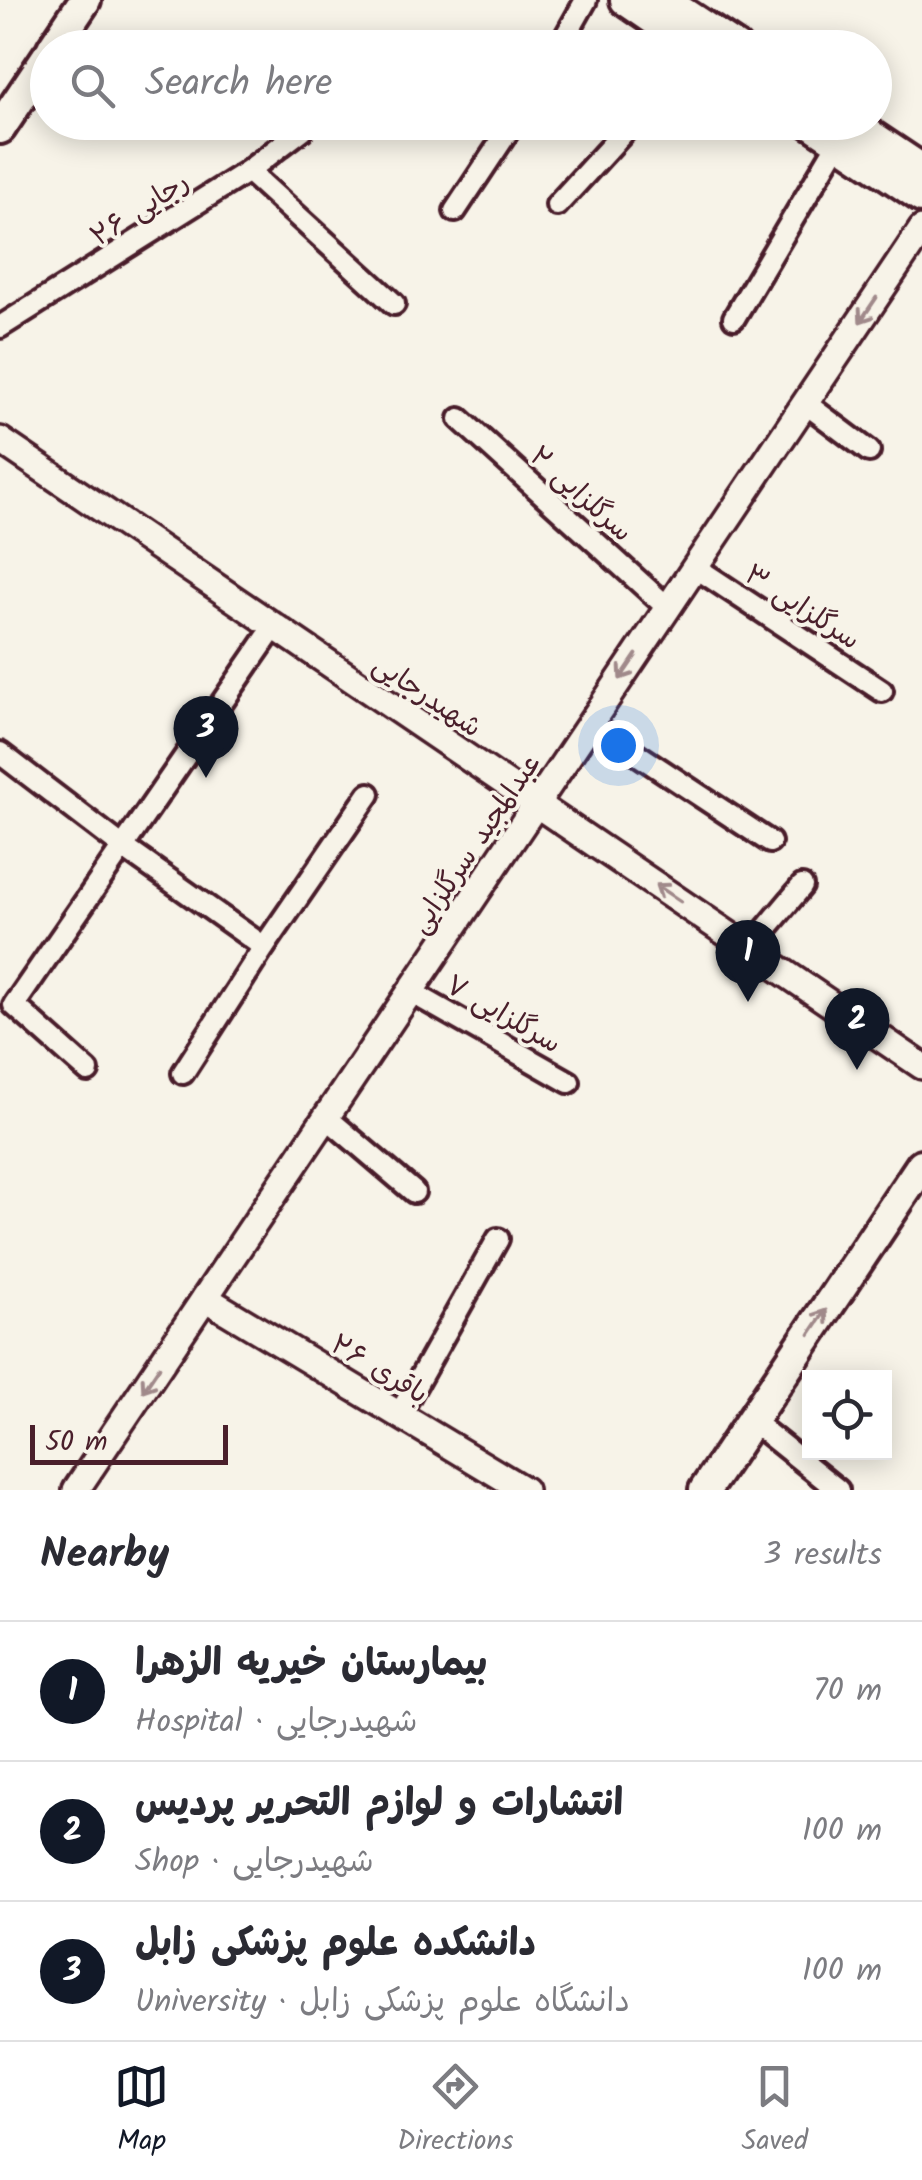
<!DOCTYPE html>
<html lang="en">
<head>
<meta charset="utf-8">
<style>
  :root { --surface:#fff; --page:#f2f2f3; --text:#2b2b33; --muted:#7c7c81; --line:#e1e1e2; --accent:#111827 }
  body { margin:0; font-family:Kalam,"Playpen Sans Arabic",sans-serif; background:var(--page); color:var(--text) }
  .controls { position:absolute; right:30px; bottom:30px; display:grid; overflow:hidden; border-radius:0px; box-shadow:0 5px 25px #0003 }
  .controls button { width:90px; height:90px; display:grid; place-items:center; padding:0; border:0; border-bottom:2px solid var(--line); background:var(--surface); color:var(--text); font:50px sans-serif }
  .scale { position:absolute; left:30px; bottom:25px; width:198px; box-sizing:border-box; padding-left:10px; border:5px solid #4a1f2b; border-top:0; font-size:28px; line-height:35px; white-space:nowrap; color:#4a1f2b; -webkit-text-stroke:8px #f7f3e8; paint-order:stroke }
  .you { position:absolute; left:618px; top:745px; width:35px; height:35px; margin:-25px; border:8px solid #fff; border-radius:50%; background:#1a73e8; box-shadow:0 0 0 15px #1a73e833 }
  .badge { display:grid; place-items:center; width:65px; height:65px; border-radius:50%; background:var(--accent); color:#fff; font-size:32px; font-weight:700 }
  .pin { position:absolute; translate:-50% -82px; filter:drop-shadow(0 2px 5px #0008) }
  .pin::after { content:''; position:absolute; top:52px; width:35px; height:30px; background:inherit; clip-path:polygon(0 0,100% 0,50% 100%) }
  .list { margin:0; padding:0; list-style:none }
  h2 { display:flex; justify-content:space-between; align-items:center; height:130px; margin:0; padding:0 40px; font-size:42px }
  h2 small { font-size:32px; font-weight:400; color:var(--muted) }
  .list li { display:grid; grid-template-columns:65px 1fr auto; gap:30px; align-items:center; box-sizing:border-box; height:140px; padding:0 40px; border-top:2px solid var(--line) }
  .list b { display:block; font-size:38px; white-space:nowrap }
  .list p { margin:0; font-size:32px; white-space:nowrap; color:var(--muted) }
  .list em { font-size:32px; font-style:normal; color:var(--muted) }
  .icon { flex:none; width:55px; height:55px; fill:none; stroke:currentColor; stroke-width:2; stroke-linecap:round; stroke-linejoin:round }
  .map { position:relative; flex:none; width:922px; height:1490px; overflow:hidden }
  .search { position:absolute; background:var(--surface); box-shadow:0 5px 25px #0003; left:30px; right:30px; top:30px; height:110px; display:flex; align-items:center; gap:25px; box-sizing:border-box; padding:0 35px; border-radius:55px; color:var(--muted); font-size:38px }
  .sheet { height:550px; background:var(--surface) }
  nav { display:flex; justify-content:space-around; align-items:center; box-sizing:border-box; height:140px; border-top:2px solid var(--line); background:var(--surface); font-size:28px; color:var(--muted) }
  nav a { display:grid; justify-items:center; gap:5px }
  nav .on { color:var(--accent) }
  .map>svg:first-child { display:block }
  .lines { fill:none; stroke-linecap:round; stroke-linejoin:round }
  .minor-casing { stroke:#4a1f2b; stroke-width:28 }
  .tertiary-casing { stroke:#4a1f2b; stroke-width:32 }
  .secondary-casing { stroke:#4a1f2b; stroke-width:38 }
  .minor { stroke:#f7f3e8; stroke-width:20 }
  .tertiary { stroke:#f7f3e8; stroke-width:25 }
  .secondary { stroke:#f7f3e8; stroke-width:30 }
  .oneway { stroke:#a0898a }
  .labels { text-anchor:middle; stroke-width:8; stroke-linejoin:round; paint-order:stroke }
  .street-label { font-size:28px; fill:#4a1f2b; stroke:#f7f3e8 }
</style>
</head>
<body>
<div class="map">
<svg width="922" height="1490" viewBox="0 0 922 1490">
  <rect width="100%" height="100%" fill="#f7f3e8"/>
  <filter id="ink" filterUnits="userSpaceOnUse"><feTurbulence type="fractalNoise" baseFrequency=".01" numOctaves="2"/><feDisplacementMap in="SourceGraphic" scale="20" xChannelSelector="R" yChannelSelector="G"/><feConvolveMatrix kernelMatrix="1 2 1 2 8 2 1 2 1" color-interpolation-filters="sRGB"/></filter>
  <g filter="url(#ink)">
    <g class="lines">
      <g class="minor-casing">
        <g id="minor">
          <path d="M559,48L586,0"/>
          <path d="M248,171L394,304"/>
          <path d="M557,205L633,122"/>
          <path d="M455,211L514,122"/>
          <path d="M734,318L839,141"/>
          <path d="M0,327L248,171L303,129"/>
          <path d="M805,403L869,451"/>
          <path d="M460,419L668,608"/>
          <path d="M695,567L882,691"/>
          <path d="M590,723L770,842"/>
          <path d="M0,753L123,847L264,947"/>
          <path d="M749,949L802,886"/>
          <path d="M411,992L569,1082"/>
          <path d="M88,1071L14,1005L274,627"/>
          <path d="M183,1073L264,947L369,794"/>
          <path d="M326,1117L414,1192"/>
          <path d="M399,1415L498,1239"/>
          <path d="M752,1421L838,1490"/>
        </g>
      </g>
      <g class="tertiary-casing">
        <g id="tertiary">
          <path d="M0,440L922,1066"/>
          <path d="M205,1298L524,1490"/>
          <path d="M76,1490L922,229"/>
        </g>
      </g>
      <g class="secondary-casing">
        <g id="secondary">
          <path d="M626,0L696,48"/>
          <path d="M663,0L736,48"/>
          <path d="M53,48L85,0"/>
          <path d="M810,122L922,197"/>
          <path d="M850,122L922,170"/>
          <path d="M0,128L48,56"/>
          <path d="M705,1490L922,1165"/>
        </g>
      </g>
      <use href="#minor" class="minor"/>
      <use href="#tertiary" class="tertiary"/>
      <use href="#secondary" class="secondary"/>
    </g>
    <defs><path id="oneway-shaft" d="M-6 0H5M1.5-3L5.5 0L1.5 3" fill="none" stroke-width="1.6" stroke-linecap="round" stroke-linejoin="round" transform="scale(2.5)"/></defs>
    <g class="oneway">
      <use href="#oneway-shaft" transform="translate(868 310) rotate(124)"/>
      <use href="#oneway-shaft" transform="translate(628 667) rotate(124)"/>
      <use href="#oneway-shaft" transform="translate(668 893) rotate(-146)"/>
      <use href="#oneway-shaft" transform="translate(818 1322) rotate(-56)"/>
      <use href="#oneway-shaft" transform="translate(151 1379) rotate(124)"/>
    </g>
  </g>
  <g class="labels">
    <g class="street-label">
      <text transform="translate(139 208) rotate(-33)" y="10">رجایی ۲۶</text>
      <text transform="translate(582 493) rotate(42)" y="10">سرگلزایی ۲</text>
      <text transform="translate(803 606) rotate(33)" y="10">سرگلزایی ۳</text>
      <text transform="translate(428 695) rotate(34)" y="10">شهیدرجایی</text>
      <text transform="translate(474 843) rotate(-56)" y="10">عبدالمجید سرگلزایی</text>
      <text transform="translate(504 1013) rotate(30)" y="10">سرگلزایی ۷</text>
      <text transform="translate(380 1368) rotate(31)" y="10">باقری ۲۶</text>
    </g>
  </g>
</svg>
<div class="controls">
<button><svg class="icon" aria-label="locate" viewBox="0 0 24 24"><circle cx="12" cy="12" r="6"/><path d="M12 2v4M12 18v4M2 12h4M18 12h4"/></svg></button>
</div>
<div class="scale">50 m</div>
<div class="you"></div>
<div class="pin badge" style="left:748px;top:1002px">1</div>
<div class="pin badge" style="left:857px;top:1070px">2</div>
<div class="pin badge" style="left:206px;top:778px">3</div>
<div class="search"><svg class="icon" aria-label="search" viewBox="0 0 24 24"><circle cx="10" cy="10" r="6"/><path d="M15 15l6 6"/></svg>Search here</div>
</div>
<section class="sheet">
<h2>Nearby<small>3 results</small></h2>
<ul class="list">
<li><span class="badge">1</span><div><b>بیمارستان خیریه الزهرا</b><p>Hospital · شهیدرجایی</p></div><em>70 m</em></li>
<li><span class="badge">2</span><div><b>انتشارات و لوازم التحریر پردیس</b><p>Shop · شهیدرجایی</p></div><em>100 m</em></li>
<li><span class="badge">3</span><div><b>دانشکده علوم پزشکی زابل</b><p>University · دانشگاه علوم پزشکی زابل</p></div><em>100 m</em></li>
</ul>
</section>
<nav>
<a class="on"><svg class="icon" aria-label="map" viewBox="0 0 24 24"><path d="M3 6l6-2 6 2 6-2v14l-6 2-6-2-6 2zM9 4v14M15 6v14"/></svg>Map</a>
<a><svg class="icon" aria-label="directions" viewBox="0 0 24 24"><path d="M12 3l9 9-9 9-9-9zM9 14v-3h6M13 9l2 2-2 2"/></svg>Directions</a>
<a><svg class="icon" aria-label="saved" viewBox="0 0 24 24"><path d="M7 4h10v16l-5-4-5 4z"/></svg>Saved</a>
</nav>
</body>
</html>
